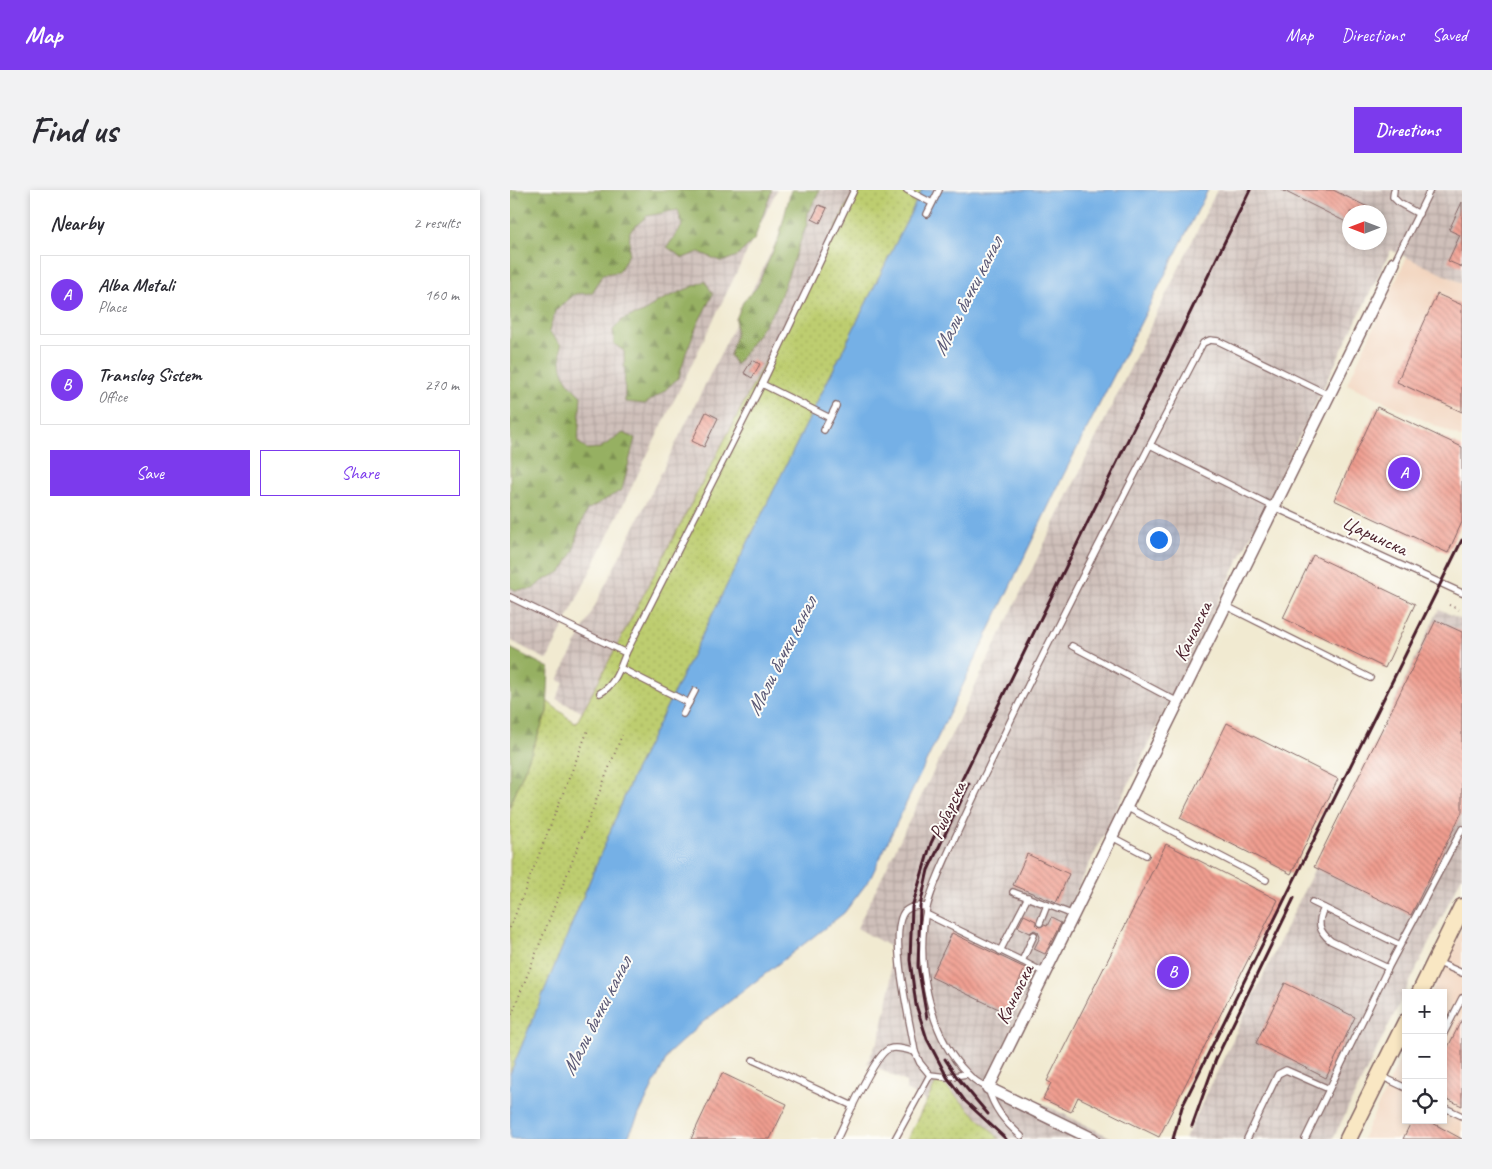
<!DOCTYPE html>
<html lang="en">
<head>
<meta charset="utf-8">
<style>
  :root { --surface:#fff; --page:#f2f2f3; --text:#2b2b33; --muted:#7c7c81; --line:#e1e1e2; --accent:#7c3aed }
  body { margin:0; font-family:Caveat,sans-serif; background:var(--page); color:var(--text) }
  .controls { position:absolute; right:15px; bottom:15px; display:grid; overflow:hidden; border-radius:0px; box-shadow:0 2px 8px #0003 }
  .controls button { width:45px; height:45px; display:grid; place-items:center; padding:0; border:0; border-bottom:1px solid var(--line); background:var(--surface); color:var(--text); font:25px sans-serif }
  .compass { position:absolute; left:832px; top:15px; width:45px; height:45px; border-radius:50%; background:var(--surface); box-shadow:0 2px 8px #0003; rotate:270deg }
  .you { position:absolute; left:648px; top:349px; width:18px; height:18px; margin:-12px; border:4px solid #fff; border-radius:50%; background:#1a73e8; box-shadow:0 0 0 8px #1a73e833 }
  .badge { display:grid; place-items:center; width:32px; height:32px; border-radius:50%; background:var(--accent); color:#fff; font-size:16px; font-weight:700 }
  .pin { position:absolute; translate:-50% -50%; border:2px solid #fff; box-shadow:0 1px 5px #0006 }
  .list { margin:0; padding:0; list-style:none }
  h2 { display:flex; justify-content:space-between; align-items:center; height:65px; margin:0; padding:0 20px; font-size:21px }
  h2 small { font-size:16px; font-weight:400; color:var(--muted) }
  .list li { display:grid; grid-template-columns:32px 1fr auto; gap:15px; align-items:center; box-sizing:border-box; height:80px; margin:0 10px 10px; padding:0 10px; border:1px solid var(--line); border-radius:0px }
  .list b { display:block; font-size:19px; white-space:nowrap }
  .list p { margin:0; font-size:16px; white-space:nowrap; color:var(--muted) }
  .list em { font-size:16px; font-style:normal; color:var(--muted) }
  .actions { display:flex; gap:10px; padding:15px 20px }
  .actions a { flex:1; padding:11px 0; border:1px solid var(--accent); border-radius:0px; text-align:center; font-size:18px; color:var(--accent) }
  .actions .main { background:var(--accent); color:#fff }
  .icon { flex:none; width:28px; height:28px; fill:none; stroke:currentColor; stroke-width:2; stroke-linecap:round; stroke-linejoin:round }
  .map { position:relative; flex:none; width:952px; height:949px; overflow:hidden; border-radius:0px }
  header { display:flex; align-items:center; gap:30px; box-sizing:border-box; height:70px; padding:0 25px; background:var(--accent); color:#fff }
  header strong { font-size:24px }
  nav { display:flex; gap:28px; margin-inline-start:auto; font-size:18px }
  .intro { display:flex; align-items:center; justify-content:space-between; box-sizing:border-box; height:120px; padding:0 30px }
  h1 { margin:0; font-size:35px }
  .button { padding:12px 22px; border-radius:0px; background:var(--accent); color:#fff; font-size:18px; font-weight:700 }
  main { display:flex; gap:30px; padding:0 30px }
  aside { flex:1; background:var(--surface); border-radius:0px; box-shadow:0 2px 8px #0003 }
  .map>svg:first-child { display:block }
  .built { fill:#f2d4be }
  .industrial { fill:url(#industrial-grid); fill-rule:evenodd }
  .grass { fill:url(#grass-dots); stroke:#84764d }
  .forest { fill:url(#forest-firs); stroke:#706846 }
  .water { fill:#75b0e6; stroke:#606888 }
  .building { fill:url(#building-back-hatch) }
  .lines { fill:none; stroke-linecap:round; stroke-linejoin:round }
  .lane-casing { stroke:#846665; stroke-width:8 }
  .street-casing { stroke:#846665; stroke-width:14 }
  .secondary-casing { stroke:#846665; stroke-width:19 }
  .path { stroke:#846665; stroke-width:2; stroke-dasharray:1 4; stroke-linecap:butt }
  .lane { stroke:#fff; stroke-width:5.5 }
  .street { stroke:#fff; stroke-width:11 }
  .secondary { stroke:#f9e7c3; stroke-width:16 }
  .rail { stroke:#4a1f2b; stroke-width:3 }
  .labels { text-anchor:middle; stroke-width:4; stroke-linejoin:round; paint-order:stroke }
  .street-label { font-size:20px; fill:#4a1f2b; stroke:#fdfcf7 }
  .water-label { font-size:21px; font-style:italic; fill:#5b5976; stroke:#fdfcf7 }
</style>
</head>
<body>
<header>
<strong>Map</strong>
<nav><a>Map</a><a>Directions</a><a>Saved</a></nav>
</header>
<div class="intro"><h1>Find us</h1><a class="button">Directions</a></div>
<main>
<aside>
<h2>Nearby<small>2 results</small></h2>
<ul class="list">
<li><span class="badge">A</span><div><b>Alba Metali</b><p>Place</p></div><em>160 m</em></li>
<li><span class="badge">B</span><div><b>Translog Sistem</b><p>Office</p></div><em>270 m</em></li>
</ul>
<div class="actions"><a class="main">Save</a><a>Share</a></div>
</aside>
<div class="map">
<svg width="952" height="949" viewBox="0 0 952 949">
  <defs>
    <pattern id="industrial-grid" width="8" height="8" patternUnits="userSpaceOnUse" patternTransform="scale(1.25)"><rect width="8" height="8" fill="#cfc0ba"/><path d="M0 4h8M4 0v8" fill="none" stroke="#b3a5a0"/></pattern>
    <pattern id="grass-dots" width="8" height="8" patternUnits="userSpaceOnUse" patternTransform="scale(1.25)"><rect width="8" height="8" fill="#bdcd6f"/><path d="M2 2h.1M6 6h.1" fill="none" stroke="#a4b060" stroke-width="1.8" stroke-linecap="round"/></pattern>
    <pattern id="forest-firs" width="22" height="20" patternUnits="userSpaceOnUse" patternTransform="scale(1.25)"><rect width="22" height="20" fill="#96b062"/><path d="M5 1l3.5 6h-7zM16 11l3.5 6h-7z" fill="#7c8f51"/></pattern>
    <pattern id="building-back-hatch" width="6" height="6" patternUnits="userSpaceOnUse" patternTransform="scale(1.25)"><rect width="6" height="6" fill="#f09e90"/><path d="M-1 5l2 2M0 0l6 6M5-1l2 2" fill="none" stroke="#c48076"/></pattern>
  </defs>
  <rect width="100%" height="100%" fill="#fdfcf7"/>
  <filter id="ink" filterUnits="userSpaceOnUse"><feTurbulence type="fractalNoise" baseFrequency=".02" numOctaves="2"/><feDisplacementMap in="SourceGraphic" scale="10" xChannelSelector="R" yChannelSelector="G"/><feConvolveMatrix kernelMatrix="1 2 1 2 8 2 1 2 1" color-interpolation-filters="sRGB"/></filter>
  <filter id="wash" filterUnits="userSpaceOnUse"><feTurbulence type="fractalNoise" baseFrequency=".0096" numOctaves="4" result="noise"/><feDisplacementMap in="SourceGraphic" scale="20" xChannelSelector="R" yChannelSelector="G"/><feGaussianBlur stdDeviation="1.12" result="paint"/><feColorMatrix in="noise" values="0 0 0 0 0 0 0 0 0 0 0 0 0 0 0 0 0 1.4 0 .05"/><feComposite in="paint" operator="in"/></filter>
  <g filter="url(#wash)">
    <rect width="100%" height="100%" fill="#f1ead1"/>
    <g class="built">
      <path d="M897,67L952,93V248L837,194Z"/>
      <path d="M952,738V949H852L896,857V930H933V803H921Z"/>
    </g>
    <g class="industrial">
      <path d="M0,0H267L37,470L0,450Z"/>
      <path d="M292,0H348L96,534L46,509L54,493L48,490Z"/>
      <path d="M707,0H952V93L881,60L575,683L479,887L604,949H490L429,889L417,911L396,900V892L357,873L370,846L381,795L379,756L347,738ZM839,22H869V52H839Z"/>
      <path d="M929,419L952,430V686L823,949H675Z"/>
    </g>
    <g class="grass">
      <path d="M345,0H412L125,581L0,884V616L37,522V511L66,534Z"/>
      <path d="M428,889L490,949H397Z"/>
    </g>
    <g class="forest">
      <path d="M0,0H262L244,50L227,66L212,72L189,62L173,68L157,57L172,36L168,20L137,26L120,41L119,63L109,82L93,84L82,103L65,104L45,121L39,142L51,155C50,180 52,188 71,206L68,252L77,259L90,258L113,243L125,248L112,300L77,320L68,341L64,361L51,382L32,391L23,399L5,400L0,397Z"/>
      <path d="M281,0H310L298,23L297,34L266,118L226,175L220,165L226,144V129L233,112L247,97L269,47Z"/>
      <path d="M195,91L203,104L188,133L176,163L169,187L153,202L135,214L115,212L114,161L104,154L103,140L113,129L134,122L147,112Z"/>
      <path d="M0,458L39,478L37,522L0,616Z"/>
    </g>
    <path class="water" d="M412,0H698L552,288L360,689L334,723L193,832L159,863L117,949H0V884L125,581Z"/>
    <g id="blocks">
      <g class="building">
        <path d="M772,0H823L868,22H840V34Z"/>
        <path d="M952,12V77L938,71L950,45L939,40Z"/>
        <path d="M309,15L317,18L310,33L302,29Z"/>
        <path d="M927,104L952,115V222L887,192Z"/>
        <path d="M242,170L250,174L242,188L234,183Z"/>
        <path d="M867,217L952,257V332L938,363L824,310Z"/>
        <path d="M196,222L208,228L194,257L182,251Z"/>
        <path d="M803,365L905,414L875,478L773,428Z"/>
        <path d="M926,430L952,442V622L901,725L804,677Z"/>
        <path d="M717,533L828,589L781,684L670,628Z"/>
        <path d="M656,654L768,710L649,947L568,907L561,922L533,909L541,893L537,891Z"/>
        <path d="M517,664L559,684L546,713L503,695Z"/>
        <path d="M514,725L526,731V734L529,737L534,735L537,736L541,728L551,733L535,764L524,759L530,747L528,742L524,740L520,743L508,737Z"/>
        <path d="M442,743L515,778L495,822L421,787Z"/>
        <path d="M775,793L845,827L816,888L746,853Z"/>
        <path d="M952,829V916L933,907V867Z"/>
        <path d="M212,883L277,914L260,949H181Z"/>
        <path d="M902,930H917L952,949H893Z"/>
      </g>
    </g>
  </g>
  <g filter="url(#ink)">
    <use href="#blocks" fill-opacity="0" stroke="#846665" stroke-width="1"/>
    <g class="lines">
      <g class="lane-casing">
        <g id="lane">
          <path d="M397,0L422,13"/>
          <path d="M884,0L883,7L889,13L909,24"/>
          <path d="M417,24L429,0"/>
          <path d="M884,73L920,0"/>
          <path d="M252,194L320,228"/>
          <path d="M819,205L708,151L700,150L693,153L640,255L764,317L952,403"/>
          <path d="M314,240L326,216"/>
          <path d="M0,407L116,463"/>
          <path d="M716,416L860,488"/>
          <path d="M562,456L668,512"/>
          <path d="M110,478L179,513"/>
          <path d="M90,503C105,495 110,478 116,463L252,194L344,0"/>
          <path d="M173,524L185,501"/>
          <path d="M616,617L756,690"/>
          <path d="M602,647L636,665"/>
          <path d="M503,702L564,725"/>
          <path d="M802,712L890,755"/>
          <path d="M417,717C409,716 402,715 395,721C377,740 401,836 405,862L410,873L420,885L437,887L457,884"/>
          <path d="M814,718C807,732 808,741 821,751L878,778"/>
          <path d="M416,724L512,771"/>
          <path d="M530,733L537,715"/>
          <path d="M524,745L512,771L535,783"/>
          <path d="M490,761L518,707"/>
          <path d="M927,772L952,783"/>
          <path d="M933,845L952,808"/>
          <path d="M243,870L343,916"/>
          <path d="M871,886L896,898"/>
          <path d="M933,917L952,926"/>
          <path d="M511,946C495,932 484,919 478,898C470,894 463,890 457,883C418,845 405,768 417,717C423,694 434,672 444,650C455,626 466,602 478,578C529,469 585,362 640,255"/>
          <path d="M327,949C335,933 365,863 379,859C386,856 397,860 405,862"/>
          <path d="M385,949L420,885"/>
          <path d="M737,949L768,884L776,880L819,899"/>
          <path d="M795,949L878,778L952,639"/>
        </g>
      </g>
      <g class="street-casing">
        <path id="street" d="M583,949L478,898L884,73"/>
      </g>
      <g class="secondary-casing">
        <g id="secondary">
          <path d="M910,803L952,717"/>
          <path d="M838,949L896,832"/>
        </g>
      </g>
      <g class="path">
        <path d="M939,415L952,421"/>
        <path d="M0,738L78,540"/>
        <path d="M0,829L112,545"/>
      </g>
      <use href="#lane" class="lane"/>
      <use href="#street" class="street"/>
      <use href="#secondary" class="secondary"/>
      <g class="rail">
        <path d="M417,828L408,776L410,716L418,680L459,594"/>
        <path d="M435,869L446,886L478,924"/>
        <path d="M682,936L706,869L784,708"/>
        <path d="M496,949L455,911L437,887L417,849L406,815L400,770L402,717L421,653L740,0"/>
        <path d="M663,949L672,917L952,350"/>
      </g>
    </g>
  </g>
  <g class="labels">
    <g class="street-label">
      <text transform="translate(865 345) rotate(25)" y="7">Царинска</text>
      <text transform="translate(682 441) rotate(-64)" y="7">Каналска</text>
      <text transform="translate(437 620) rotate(-65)" y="7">Рибарска</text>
      <text transform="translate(504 804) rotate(-64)" y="7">Каналска</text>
    </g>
    <g class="water-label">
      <text transform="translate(457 106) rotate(-63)" y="7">Мали бачки канал</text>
      <text transform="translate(271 466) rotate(-63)" y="7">Мали бачки канал</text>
      <text transform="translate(86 826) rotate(-63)" y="7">Мали бачки канал</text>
    </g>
  </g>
</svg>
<div class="controls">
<button>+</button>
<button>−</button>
<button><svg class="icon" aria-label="locate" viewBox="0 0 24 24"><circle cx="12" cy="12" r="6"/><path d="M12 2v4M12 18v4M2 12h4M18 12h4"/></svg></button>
</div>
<svg class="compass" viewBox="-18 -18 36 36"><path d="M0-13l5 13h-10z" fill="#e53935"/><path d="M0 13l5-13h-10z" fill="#7c7c81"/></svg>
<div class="you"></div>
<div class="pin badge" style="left:894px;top:283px">A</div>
<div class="pin badge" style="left:663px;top:782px">B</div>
</div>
</main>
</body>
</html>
